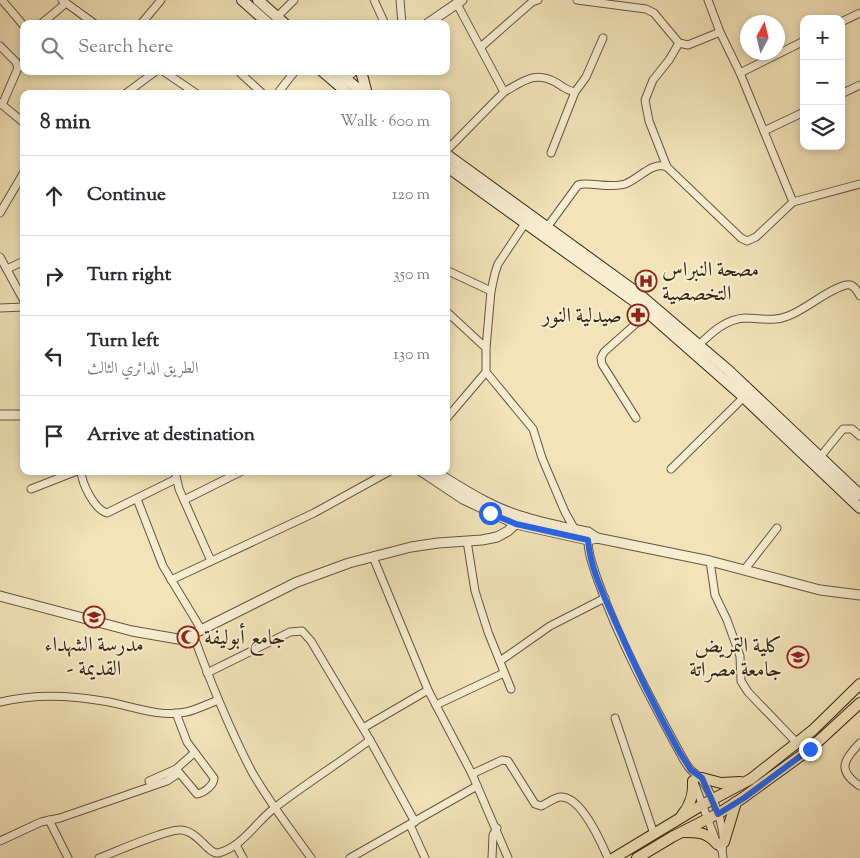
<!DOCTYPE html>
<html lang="en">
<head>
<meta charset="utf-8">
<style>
  :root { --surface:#fff; --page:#f7f7f7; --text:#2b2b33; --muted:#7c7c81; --line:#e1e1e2 }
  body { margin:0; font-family:"Sorts Mill Goudy",Amiri,serif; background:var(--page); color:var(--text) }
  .controls { position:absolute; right:15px; top:15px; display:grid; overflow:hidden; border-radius:10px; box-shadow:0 2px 8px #0003 }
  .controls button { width:45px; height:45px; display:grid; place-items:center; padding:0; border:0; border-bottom:1px solid var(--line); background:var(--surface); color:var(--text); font:25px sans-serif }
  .compass { position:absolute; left:740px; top:15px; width:45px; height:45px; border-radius:50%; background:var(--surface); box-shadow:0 2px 8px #0003; rotate:7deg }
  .stop { position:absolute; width:15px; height:15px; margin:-11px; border:4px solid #2563eb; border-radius:50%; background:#fff }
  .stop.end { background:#2563eb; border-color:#fff; box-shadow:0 1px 5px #0008 }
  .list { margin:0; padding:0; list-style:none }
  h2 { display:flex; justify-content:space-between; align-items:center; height:65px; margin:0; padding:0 20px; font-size:21px }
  h2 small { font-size:16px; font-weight:400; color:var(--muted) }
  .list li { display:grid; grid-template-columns:32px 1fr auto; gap:15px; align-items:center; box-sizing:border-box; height:80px; padding:0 20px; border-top:1px solid var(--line) }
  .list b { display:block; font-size:19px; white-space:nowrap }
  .list p { margin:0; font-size:16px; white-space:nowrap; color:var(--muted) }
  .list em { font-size:16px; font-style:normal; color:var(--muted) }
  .icon { flex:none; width:28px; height:28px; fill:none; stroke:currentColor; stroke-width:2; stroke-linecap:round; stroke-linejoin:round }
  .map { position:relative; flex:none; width:860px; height:858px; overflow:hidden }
  .search { position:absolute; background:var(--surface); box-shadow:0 2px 8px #0003; left:20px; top:20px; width:430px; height:55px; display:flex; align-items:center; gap:12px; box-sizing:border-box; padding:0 18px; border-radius:10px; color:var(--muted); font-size:19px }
  .panel { position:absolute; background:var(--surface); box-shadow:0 2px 8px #0003; left:20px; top:90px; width:430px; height:385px; border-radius:10px }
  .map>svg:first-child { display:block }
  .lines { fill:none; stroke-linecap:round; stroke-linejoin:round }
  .minor-casing { stroke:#65563e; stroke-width:9 }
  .tertiary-casing { stroke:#65563e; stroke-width:11 }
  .secondary-casing { stroke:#362715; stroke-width:12 }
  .primary-casing { stroke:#362715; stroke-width:12 }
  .minor { stroke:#f7edd1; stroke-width:7 }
  .tertiary { stroke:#f7edd1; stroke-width:9 }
  .secondary { stroke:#f7edd1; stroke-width:10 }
  .primary { stroke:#f2e3b8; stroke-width:10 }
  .route { stroke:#2563eb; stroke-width:6 }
  .labels { text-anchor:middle; stroke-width:4; stroke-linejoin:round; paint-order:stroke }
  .poi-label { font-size:21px; fill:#362715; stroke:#f7edd1; text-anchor:start }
</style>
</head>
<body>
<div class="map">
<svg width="860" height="858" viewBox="0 0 860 858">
  <rect width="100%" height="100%" fill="#f2e3b8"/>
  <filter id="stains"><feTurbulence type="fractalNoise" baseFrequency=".004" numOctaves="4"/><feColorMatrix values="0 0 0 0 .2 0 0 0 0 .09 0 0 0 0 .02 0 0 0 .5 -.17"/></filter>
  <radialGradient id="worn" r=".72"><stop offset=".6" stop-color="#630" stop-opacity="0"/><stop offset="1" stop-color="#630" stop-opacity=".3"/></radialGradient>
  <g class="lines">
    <g class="minor-casing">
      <g id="minor">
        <path d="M2,0L24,26"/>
        <path d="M62,0L95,24"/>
        <path d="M374,0L385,24"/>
        <path d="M400,0L402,24"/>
        <path d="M577,0L646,9L654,13L679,43L688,45L720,32"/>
        <path d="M708,0L720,32L740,73L793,202"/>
        <path d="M277,17L294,0"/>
        <path d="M841,22L860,13"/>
        <path d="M41,24L66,3"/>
        <path d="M141,24L161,0"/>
        <path d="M679,43L669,60L653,80L645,100L649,121L667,167L741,238L747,241L756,237L793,202L860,184"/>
        <path d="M0,46L16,62L18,68L2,105"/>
        <path d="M482,46L532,2L538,0"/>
        <path d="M163,71L197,94"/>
        <path d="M238,71L263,94"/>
        <path d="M740,73L804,41"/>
        <path d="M504,92C524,81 535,70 557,83C563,87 568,91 575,92"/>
        <path d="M125,94L156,71"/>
        <path d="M277,94L295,71"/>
        <path d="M841,94L860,85"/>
        <path d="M0,103L24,123"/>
        <path d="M764,131L804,112"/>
        <path d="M446,151L504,92L457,4"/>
        <path d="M551,153L575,92L586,77L603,38"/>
        <path d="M0,213L24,172"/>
        <path d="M526,222L498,264L495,273L491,291L486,348V372L533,429L542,458L565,512L575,530"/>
        <path d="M548,226L578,185C588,181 609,189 625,184C639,179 652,161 667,167"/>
        <path d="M0,257L24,301"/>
        <path d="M7,269L24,261"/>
        <path d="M446,270L491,291"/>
        <path d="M0,308L24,307"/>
        <path d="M446,311L486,348"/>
        <path d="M699,345C712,332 726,319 745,318C760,318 774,322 788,316C807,309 828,289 846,285C853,283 857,290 860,296"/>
        <path d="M636,418L602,364L601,358L604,352L648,313"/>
        <path d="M446,419L486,372"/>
        <path d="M820,457L843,429H852L860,436"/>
        <path d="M671,469L743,398"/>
        <path d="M81,471C82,484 94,509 107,513L176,479"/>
        <path d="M175,471L179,489L211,561"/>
        <path d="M31,489L77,471"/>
        <path d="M137,499L163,566L201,629"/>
        <path d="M184,500L242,471"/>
        <path d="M588,536C587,552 593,566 598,581C619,640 650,698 680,753C683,758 686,765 691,770C694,774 700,776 702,780C714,796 727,831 722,850"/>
        <path d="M467,541L475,591L488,632L511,689"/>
        <path d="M373,557L428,690L472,774L508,858"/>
        <path d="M710,561L715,595L727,620L740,656L741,681L748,692L797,743"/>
        <path d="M745,569L777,528"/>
        <path d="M171,580L314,513L390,471"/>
        <path d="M193,634C210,681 229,728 252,772C269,802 291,830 311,858"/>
        <path d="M500,661L550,626L605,598"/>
        <path d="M207,673L290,632L302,631L311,641L370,740L415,822"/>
        <path d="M0,702C34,694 69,695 103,701C130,705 158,718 186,712C196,710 208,704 218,700"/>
        <path d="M436,705L504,673"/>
        <path d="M176,713L187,742L214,778C214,785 204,793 197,794L177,770"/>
        <path d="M615,718L654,834"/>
        <path d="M363,728L428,690"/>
        <path d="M860,743C843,760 837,771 860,786"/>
        <path d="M472,774L502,760L508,761L535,804L541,806C547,804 555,796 562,797C582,798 601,842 608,858"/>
        <path d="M149,781L176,769L194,753"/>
        <path d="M695,785L717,844L722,850L723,858"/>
        <path d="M49,820L68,858"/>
        <path d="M410,825L425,858"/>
        <path d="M0,841L41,822L60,818L167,781L179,773"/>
        <path d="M236,845L243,858"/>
        <path d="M99,858C115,852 167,829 181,830C198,831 209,855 218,853C243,847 257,820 277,806C307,783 339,763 370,740"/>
        <path d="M350,858L477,786"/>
        <path d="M492,858L493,835L497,828"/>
      </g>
    </g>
    <g class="tertiary-casing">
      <g id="tertiary">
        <path d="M427,24L462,0"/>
        <path d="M341,81L354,71"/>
        <path d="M0,415H24"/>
        <path d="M421,471L463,499L516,524L588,540L597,538L710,561L820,590L860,595"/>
        <path d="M434,471C462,488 491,508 524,517C545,524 567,528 588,532L597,538"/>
        <path d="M0,596L132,631L178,639L193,634L297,582L349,563L411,547L438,543L482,540L497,537L508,531L523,517"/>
      </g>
    </g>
    <g class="secondary-casing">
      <g id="secondary">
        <path d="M242,0L269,24"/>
        <path d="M258,0L285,24"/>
        <path d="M322,71L349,94"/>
        <path d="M337,71L364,94"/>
        <path d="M361,71L367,94"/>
        <path d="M446,154L639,294L728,370L860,495"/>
        <path d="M446,166L638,304L738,392L860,508"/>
      </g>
    </g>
    <g class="primary-casing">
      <g id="primary">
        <path d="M702,778L721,783L740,782"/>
        <path d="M682,815C690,806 694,793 693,781"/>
        <path d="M683,832C698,832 707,832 717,844"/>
        <path d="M724,842L736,802"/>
        <path d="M614,858L702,805L751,779L813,730L860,684"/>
        <path d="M637,858L672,837L721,812L744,797L810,749L860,703"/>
      </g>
    </g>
    <use href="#minor" class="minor"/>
    <use href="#tertiary" class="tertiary"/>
    <use href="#secondary" class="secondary"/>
    <use href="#primary" class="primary"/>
  </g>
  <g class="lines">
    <path class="route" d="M490,513L516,524L588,540C590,567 603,594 614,619C634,665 656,710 680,753L691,770L702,778L718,814L744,798L810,749"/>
  </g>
  <defs>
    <g id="hospital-ring" transform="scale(1.125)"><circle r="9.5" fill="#f7edd1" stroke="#8f2418" stroke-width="1.5"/><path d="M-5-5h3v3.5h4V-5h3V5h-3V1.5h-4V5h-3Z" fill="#8f2418"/></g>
    <g id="pharmacy-ring" transform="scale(1.125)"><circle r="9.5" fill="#f7edd1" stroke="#8f2418" stroke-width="1.5"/><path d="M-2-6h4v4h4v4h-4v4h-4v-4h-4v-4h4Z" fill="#8f2418"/></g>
    <g id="school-ring" transform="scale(1.125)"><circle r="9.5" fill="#f7edd1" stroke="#8f2418" stroke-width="1.5"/><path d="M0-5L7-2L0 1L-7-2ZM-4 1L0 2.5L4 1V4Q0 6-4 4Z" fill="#8f2418"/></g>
    <g id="mosque-ring" transform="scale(1.125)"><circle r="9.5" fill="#f7edd1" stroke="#8f2418" stroke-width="1.5"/><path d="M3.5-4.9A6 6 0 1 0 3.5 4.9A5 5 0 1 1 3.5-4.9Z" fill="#8f2418"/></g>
    <g id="university-ring" transform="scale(1.125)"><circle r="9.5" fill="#f7edd1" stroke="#8f2418" stroke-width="1.5"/><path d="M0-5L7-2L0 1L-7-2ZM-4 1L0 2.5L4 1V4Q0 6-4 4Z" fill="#8f2418"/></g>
  </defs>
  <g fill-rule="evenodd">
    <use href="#hospital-ring" x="646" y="281"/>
    <use href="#pharmacy-ring" x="638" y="315"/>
    <use href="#school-ring" x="94" y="617"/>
    <use href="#mosque-ring" x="188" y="637"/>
    <use href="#university-ring" x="798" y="657"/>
  </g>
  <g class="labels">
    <g class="poi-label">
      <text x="662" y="276">مصحة النبراس<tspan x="662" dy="24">التخصصية</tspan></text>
      <text x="622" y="322" text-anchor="end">صيدلية النور</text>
      <text x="204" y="644">جامع أبوليفة</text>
      <text x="94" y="651" text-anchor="middle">مدرسة الشهداء<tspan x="94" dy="24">- القديمة</tspan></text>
      <text x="782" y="652" text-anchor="end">كلية التمريض<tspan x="782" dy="24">جامعة مصراتة</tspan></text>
    </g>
  </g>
  <rect width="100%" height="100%" filter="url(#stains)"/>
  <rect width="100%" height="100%" fill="url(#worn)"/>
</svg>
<div class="controls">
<button>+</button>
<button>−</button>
<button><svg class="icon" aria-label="layers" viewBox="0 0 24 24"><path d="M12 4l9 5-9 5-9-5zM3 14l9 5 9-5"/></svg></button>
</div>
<svg class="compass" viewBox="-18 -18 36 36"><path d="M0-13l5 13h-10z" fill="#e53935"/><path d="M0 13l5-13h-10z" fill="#7c7c81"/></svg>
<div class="stop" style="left:490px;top:513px"></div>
<div class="stop end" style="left:810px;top:749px"></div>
<div class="search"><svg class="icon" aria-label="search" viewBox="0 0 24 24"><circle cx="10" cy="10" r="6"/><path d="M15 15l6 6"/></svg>Search here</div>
<section class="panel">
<h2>8 min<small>Walk · 600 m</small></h2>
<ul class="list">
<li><svg class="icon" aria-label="ahead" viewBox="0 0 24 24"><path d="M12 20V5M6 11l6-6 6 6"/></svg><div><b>Continue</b></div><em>120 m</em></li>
<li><svg class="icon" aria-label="right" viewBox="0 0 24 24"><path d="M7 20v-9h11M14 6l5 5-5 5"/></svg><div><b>Turn right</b></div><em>350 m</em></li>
<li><svg class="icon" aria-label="left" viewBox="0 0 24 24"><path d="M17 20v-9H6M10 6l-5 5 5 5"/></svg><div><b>Turn left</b><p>الطريق الدائري الثالث</p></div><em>130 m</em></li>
<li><svg class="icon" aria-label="arrive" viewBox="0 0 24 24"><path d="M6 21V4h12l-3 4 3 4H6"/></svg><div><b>Arrive at destination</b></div></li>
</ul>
</section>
</div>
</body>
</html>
